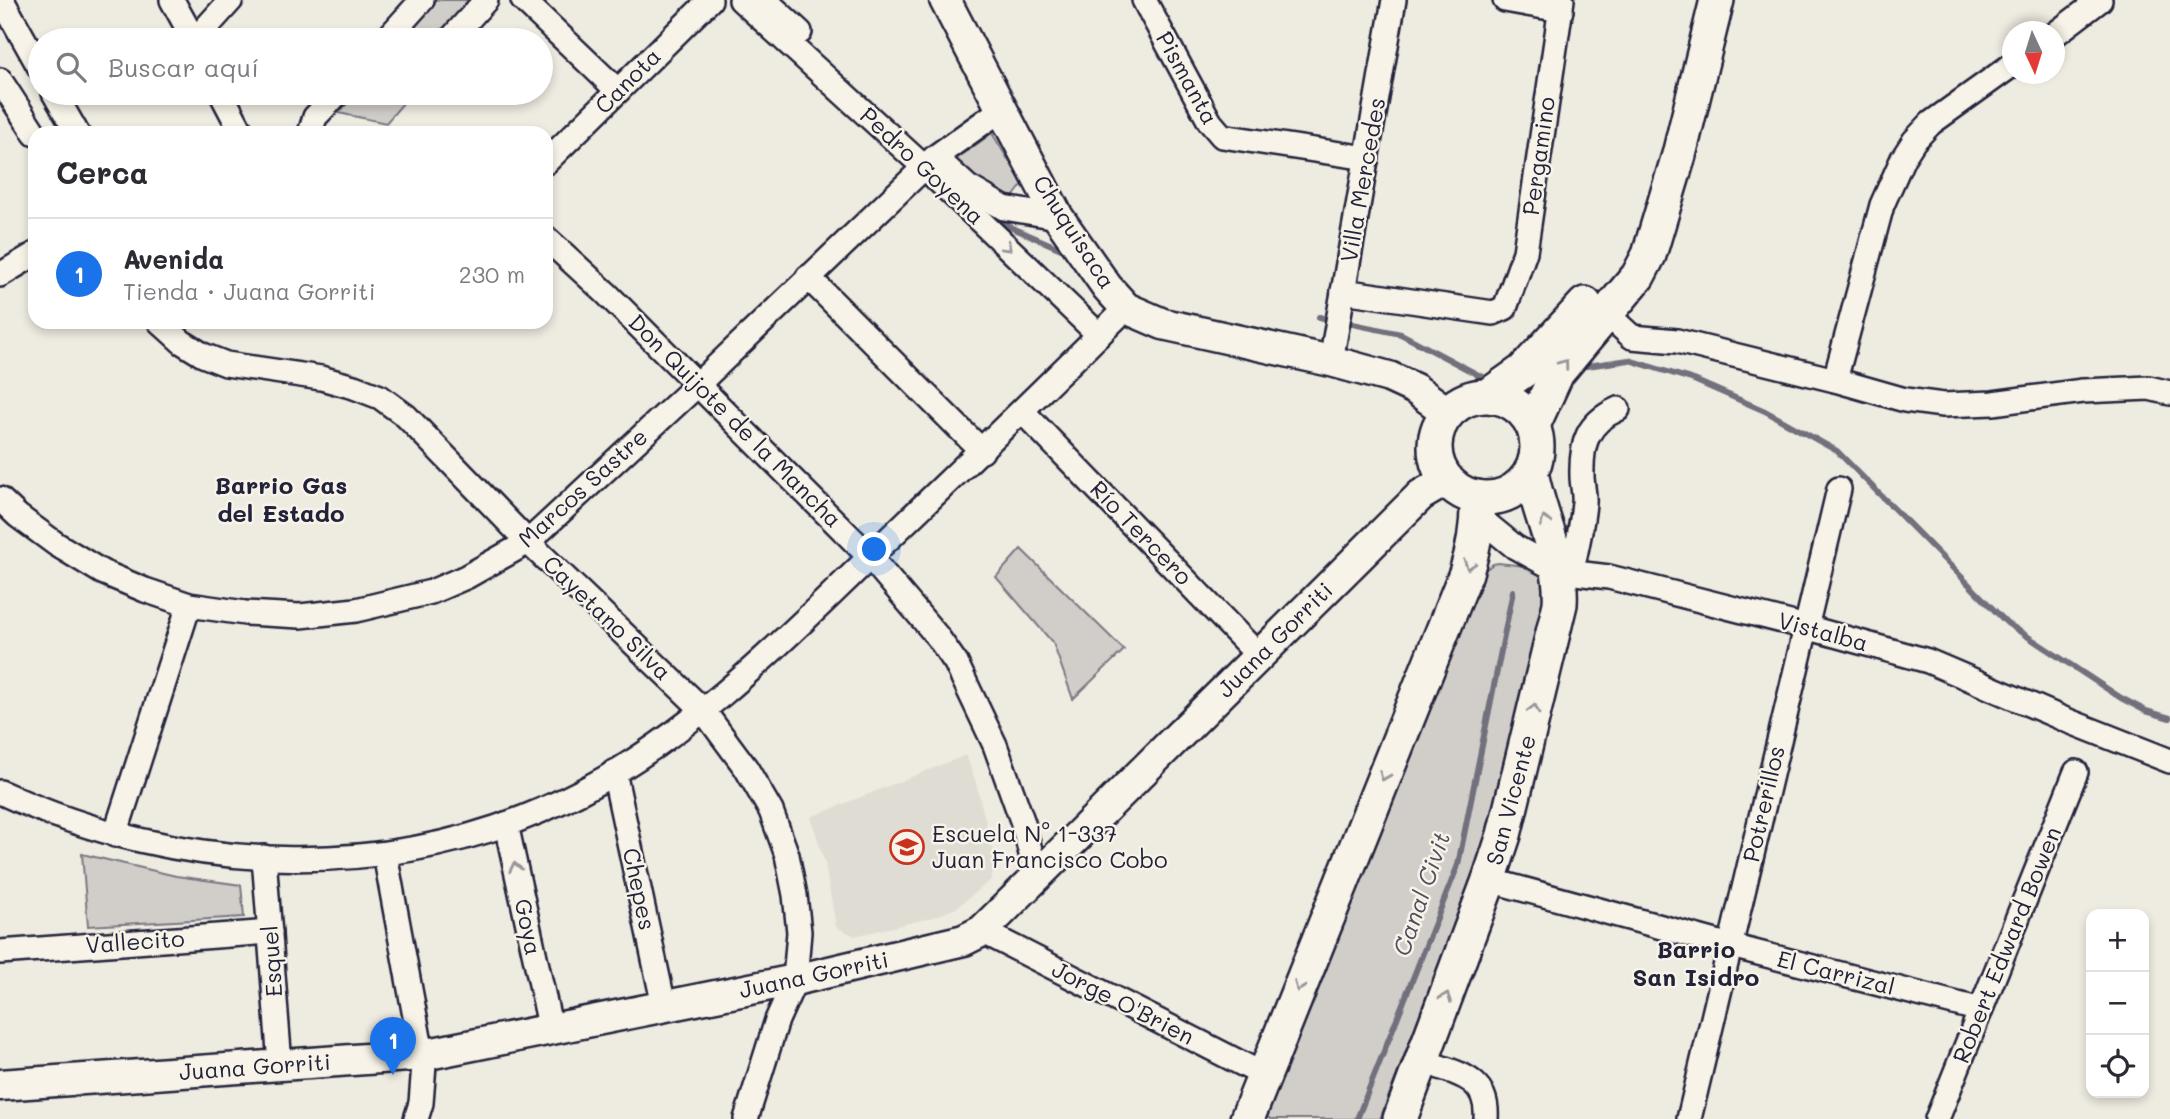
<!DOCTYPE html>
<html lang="es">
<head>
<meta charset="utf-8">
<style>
  :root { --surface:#fff; --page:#f7f7f7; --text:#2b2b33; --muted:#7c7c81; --line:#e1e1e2; --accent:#1a73e8 }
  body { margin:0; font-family:Mali,sans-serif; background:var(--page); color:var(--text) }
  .controls { position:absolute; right:21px; bottom:21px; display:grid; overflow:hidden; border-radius:14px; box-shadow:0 4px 10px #0003 }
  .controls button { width:63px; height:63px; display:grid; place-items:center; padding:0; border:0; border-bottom:2px solid var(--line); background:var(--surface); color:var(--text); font:35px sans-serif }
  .compass { position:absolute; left:2002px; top:21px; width:63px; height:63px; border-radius:50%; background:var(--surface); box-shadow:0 4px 10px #0003; rotate:176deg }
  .you { position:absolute; left:875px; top:550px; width:24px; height:24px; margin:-18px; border:5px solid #fff; border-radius:50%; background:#1a73e8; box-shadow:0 0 0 10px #1a73e833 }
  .badge { display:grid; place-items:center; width:46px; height:46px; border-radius:50%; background:var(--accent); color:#fff; font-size:23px; font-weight:700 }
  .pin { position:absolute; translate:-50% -58px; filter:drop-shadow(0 2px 4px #0008) }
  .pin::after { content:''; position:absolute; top:37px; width:24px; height:21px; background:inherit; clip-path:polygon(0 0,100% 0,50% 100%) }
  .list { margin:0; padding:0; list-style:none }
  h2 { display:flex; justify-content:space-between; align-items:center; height:91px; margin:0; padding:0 28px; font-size:30px }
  h2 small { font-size:23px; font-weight:400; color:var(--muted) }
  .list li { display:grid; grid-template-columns:46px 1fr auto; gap:21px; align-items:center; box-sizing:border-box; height:112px; padding:0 28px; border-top:2px solid var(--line) }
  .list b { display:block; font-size:26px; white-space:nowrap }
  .list p { margin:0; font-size:23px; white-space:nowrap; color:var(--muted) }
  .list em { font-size:23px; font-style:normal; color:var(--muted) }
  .icon { flex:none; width:38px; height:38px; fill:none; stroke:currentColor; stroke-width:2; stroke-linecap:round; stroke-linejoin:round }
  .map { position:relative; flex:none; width:2170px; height:1119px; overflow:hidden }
  .search { position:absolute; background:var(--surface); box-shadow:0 4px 10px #0003; left:28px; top:28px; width:525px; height:77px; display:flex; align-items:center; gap:18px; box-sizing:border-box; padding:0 24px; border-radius:38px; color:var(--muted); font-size:26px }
  .panel { position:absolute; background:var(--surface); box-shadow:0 4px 10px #0003; left:28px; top:126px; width:525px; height:203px; border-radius:21px }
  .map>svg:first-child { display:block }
  .built { fill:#dfdcd4 }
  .green { fill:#d1cdc9; stroke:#7a7882; stroke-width:2 }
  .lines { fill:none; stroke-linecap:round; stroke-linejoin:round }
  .stream { stroke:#716f7b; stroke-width:6 }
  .minor-casing { stroke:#22223b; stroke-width:28 }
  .tertiary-casing { stroke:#22223b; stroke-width:35 }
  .secondary-casing { stroke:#22223b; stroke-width:38 }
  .minor { stroke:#f7f3e8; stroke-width:23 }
  .tertiary { stroke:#f7f3e8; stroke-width:30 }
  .secondary { stroke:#f7f3e8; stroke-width:33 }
  .oneway { stroke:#97959a }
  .labels { text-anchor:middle; stroke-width:5; stroke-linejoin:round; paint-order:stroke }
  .street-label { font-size:23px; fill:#22223b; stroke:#f7f3e8 }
  .poi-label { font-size:23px; fill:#22223b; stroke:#f7f3e8; text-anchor:start }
  .neighbourhood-label { font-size:24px; font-weight:bold; fill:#22223b; stroke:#f7f3e8 }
  .water-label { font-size:24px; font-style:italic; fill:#504f60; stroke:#f7f3e8 }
</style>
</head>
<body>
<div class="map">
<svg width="2170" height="1119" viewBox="0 0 2170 1119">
  <rect width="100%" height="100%" fill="#eeebe1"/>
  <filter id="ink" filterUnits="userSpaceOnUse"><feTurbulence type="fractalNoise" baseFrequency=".0143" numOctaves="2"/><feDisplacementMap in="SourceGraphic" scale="14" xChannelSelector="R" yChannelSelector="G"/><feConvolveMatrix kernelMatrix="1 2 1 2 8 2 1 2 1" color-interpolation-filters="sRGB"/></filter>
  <g filter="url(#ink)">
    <path class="built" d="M966,755L976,783L994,855L995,864L991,880L956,908L934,917L855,936L836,927L825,864L811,817Z"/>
    <g class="green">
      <path d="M435,0H471L435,40H398Z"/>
      <path d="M356,93H394L404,102L386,123L339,113Z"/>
      <path d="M992,133L1023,184L1013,197L991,193L954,161Z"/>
      <path d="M1021,549L1124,650L1073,699L1053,643L996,577Z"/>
      <path d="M1499,563C1511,565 1538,565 1543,577C1545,582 1545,589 1546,595L1481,853L1380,1119H1271L1267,1117L1484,571L1493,564Z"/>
      <path d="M82,854L176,876L241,885L244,917L88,926Z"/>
    </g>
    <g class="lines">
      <g class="stream">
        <path d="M992,219L1061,249"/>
        <path d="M1319,317L1401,334L1484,378"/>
        <path d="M1587,366L1629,360L1694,380L1765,411L1837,451L2007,623L2121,698L2146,711L2170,718"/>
        <path d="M1357,1119L1458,865L1513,591"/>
      </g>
      <g class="minor-casing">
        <g id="minor">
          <path d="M2,0L40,68"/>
          <path d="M172,0L194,40"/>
          <path d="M523,0L618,91"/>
          <path d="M741,0L924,167L1099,335"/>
          <path d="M765,0L800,32"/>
          <path d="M1144,0L1210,122L1222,136L1367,158"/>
          <path d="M1505,0L1561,10"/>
          <path d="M2054,35L2100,0"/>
          <path d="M195,40L231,0"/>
          <path d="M386,40L422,0"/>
          <path d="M450,40L486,0"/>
          <path d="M0,80L35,134"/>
          <path d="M54,93L77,133"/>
          <path d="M221,93L242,133"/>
          <path d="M310,133L315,117L338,93"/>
          <path d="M546,162L710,0"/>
          <path d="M946,167L968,187L1004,208L1058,217"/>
          <path d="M546,238L606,293L870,557L937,636L956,663L995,745L1023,823L1037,877"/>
          <path d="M0,275L35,254"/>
          <path d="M808,277L982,451"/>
          <path d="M1343,291L1493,313L1505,308L1525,252L1562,0"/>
          <path d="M1607,314L1632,337L1677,341L1835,380L1905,400L1943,405L1993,403L2083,391L2149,388L2170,393"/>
          <path d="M160,322L182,342L203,355L226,364L321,378L354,387L380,397L406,416L528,542L703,710L746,768L771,811L787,855L795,895L799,932L795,980L777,1020L746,1119"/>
          <path d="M1331,361L1394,0"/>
          <path d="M1835,380L1882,205L1903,158L1914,141L1931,123L2012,65"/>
          <path d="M1022,411L1259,656"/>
          <path d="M0,499L18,516L56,544L102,572L145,590L189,605L245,613L300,616L356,610L431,592L466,577L528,542L697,385L935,157L1002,109"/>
          <path d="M1477,516L1515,547L1559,571L1609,577L1806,627L1928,661L2066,720L2170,761"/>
          <path d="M1571,574C1576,551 1582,527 1584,503C1585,494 1582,485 1582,476C1581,443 1587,423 1618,409"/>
          <path d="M614,772L664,1006"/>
          <path d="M0,792C182,876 401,886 582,791C693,733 783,641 872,555C957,473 1043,391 1126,308"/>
          <path d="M506,824L551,1030"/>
          <path d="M115,835L189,605"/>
          <path d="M385,854L424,1065L421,1103L416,1119"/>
          <path d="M264,857L280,1065"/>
          <path d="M1489,880L1731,946L1981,1010"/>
          <path d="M982,931L1264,1075"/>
          <path d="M0,952L270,932"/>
          <path d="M1423,1061C1456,1074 1489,1076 1486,1119"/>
          <path d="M1689,1119L1839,489"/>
          <path d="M1937,1119L2076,772"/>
        </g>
      </g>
      <g class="tertiary-casing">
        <g id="tertiary">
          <path d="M945,0L1058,217L1107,287L1126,308L1163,324L1331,361L1389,377L1415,389L1447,412"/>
          <path d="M0,1085L423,1055L795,980L964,940L982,931L1421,495L1447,480"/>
        </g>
      </g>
      <g class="secondary-casing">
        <g id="secondary">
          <path d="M1489,395L1523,371L1585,304"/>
          <circle cx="1486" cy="447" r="51"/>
          <path d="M1533,425L1557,373L1638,276L1649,255L1679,155L1717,0"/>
          <path d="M1247,1119L1466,573C1474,548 1478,524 1477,497"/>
          <path d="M1400,1119L1489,880L1504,835L1560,604C1563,558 1539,517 1531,472"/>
        </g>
      </g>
      <use href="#minor" class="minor"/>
      <use href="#tertiary" class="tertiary"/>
      <use href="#secondary" class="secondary"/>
    </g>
    <defs><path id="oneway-chevron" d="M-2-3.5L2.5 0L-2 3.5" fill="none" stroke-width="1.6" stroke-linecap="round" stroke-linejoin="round" transform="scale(1.75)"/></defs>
    <g class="oneway">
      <use href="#oneway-chevron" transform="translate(1007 247) rotate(44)"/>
      <use href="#oneway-chevron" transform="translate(1564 364) rotate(-53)"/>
      <use href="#oneway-chevron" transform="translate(1545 521) rotate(-109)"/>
      <use href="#oneway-chevron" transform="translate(1469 565) rotate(109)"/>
      <use href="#oneway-chevron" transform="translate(1534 709) rotate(-76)"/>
      <use href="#oneway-chevron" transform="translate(1384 776) rotate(112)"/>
      <use href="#oneway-chevron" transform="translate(515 867) rotate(-102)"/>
      <use href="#oneway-chevron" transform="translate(1299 987) rotate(112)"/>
      <use href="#oneway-chevron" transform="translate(1446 997) rotate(-70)"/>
    </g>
  </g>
  <defs>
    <g id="school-ring" transform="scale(1.75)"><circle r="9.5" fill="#f7f3e8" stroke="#c8321e" stroke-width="1.5"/><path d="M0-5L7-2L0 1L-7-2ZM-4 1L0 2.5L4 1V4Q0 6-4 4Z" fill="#c8321e"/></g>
  </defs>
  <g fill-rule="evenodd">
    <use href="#school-ring" x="907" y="847"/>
  </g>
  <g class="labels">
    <g class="street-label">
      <text transform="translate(1187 78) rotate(61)" y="8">Pismanta</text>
      <text transform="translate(628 81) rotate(-45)" y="8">Canota</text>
      <text transform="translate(1539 156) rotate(-82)" y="8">Pergamino</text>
      <text transform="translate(922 166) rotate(43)" y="8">Pedro Goyena</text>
      <text transform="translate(1363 180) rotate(-80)" y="8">Villa Mercedes</text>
      <text transform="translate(1074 232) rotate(57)" y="8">Chuquisaca</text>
      <text transform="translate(735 421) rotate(45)" y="8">Don Quijote de la Mancha</text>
      <text transform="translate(583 488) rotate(-42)" y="8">Marcos Sastre</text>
      <text transform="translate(1141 533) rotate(46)" y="8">Río Tercero</text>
      <text transform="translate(607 618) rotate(44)" y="8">Cayetano Silva</text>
      <text transform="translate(1823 632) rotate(15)" y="8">Vistalba</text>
      <text transform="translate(1275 640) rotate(-45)" y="8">Juana Gorriti</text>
      <text transform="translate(1511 800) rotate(-75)" y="8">San Vicente</text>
      <text transform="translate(1764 804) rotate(-77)" y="8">Potrerillos</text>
      <text transform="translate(639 889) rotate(78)" y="8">Chepes</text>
      <text transform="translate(528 927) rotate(78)" y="8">Goya</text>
      <text transform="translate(135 942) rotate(-4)" y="8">Vallecito</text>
      <text transform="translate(2007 945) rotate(-68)" y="8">Robert Edward Bowen</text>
      <text transform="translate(272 961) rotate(-94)" y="8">Esquel</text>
      <text transform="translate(1836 973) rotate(14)" y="8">El Carrizal</text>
      <text transform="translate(814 975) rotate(-12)" y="8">Juana Gorriti</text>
      <text transform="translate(1123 1003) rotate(27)" y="8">Jorge O'Brien</text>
      <text transform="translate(255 1067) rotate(-4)" y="8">Juana Gorriti</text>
    </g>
    <g class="poi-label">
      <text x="932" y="842">Escuela N° 1-337<tspan x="932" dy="26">Juan Francisco Cobo</tspan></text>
    </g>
    <g class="neighbourhood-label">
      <text x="281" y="494">Barrio Gas<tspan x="281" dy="28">del Estado</tspan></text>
      <text x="1696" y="958">Barrio<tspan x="1696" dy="28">San Isidro</tspan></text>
    </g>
    <g class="water-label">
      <text transform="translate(1422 894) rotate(-71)" y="8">Canal Civit</text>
    </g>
  </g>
</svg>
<div class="controls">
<button>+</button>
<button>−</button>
<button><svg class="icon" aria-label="locate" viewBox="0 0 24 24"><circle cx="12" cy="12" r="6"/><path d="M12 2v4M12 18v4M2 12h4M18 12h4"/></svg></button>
</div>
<svg class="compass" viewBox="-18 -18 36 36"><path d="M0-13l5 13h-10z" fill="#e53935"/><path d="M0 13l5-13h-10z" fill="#7c7c81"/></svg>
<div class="you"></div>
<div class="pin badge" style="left:393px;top:1075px">1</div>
<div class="search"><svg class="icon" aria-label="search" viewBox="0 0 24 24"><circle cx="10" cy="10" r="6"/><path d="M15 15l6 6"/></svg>Buscar aquí</div>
<section class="panel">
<h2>Cerca<small></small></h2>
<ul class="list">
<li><span class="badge">1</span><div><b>Avenida</b><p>Tienda · Juana Gorriti</p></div><em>230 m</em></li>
</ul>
</section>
</div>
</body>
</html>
